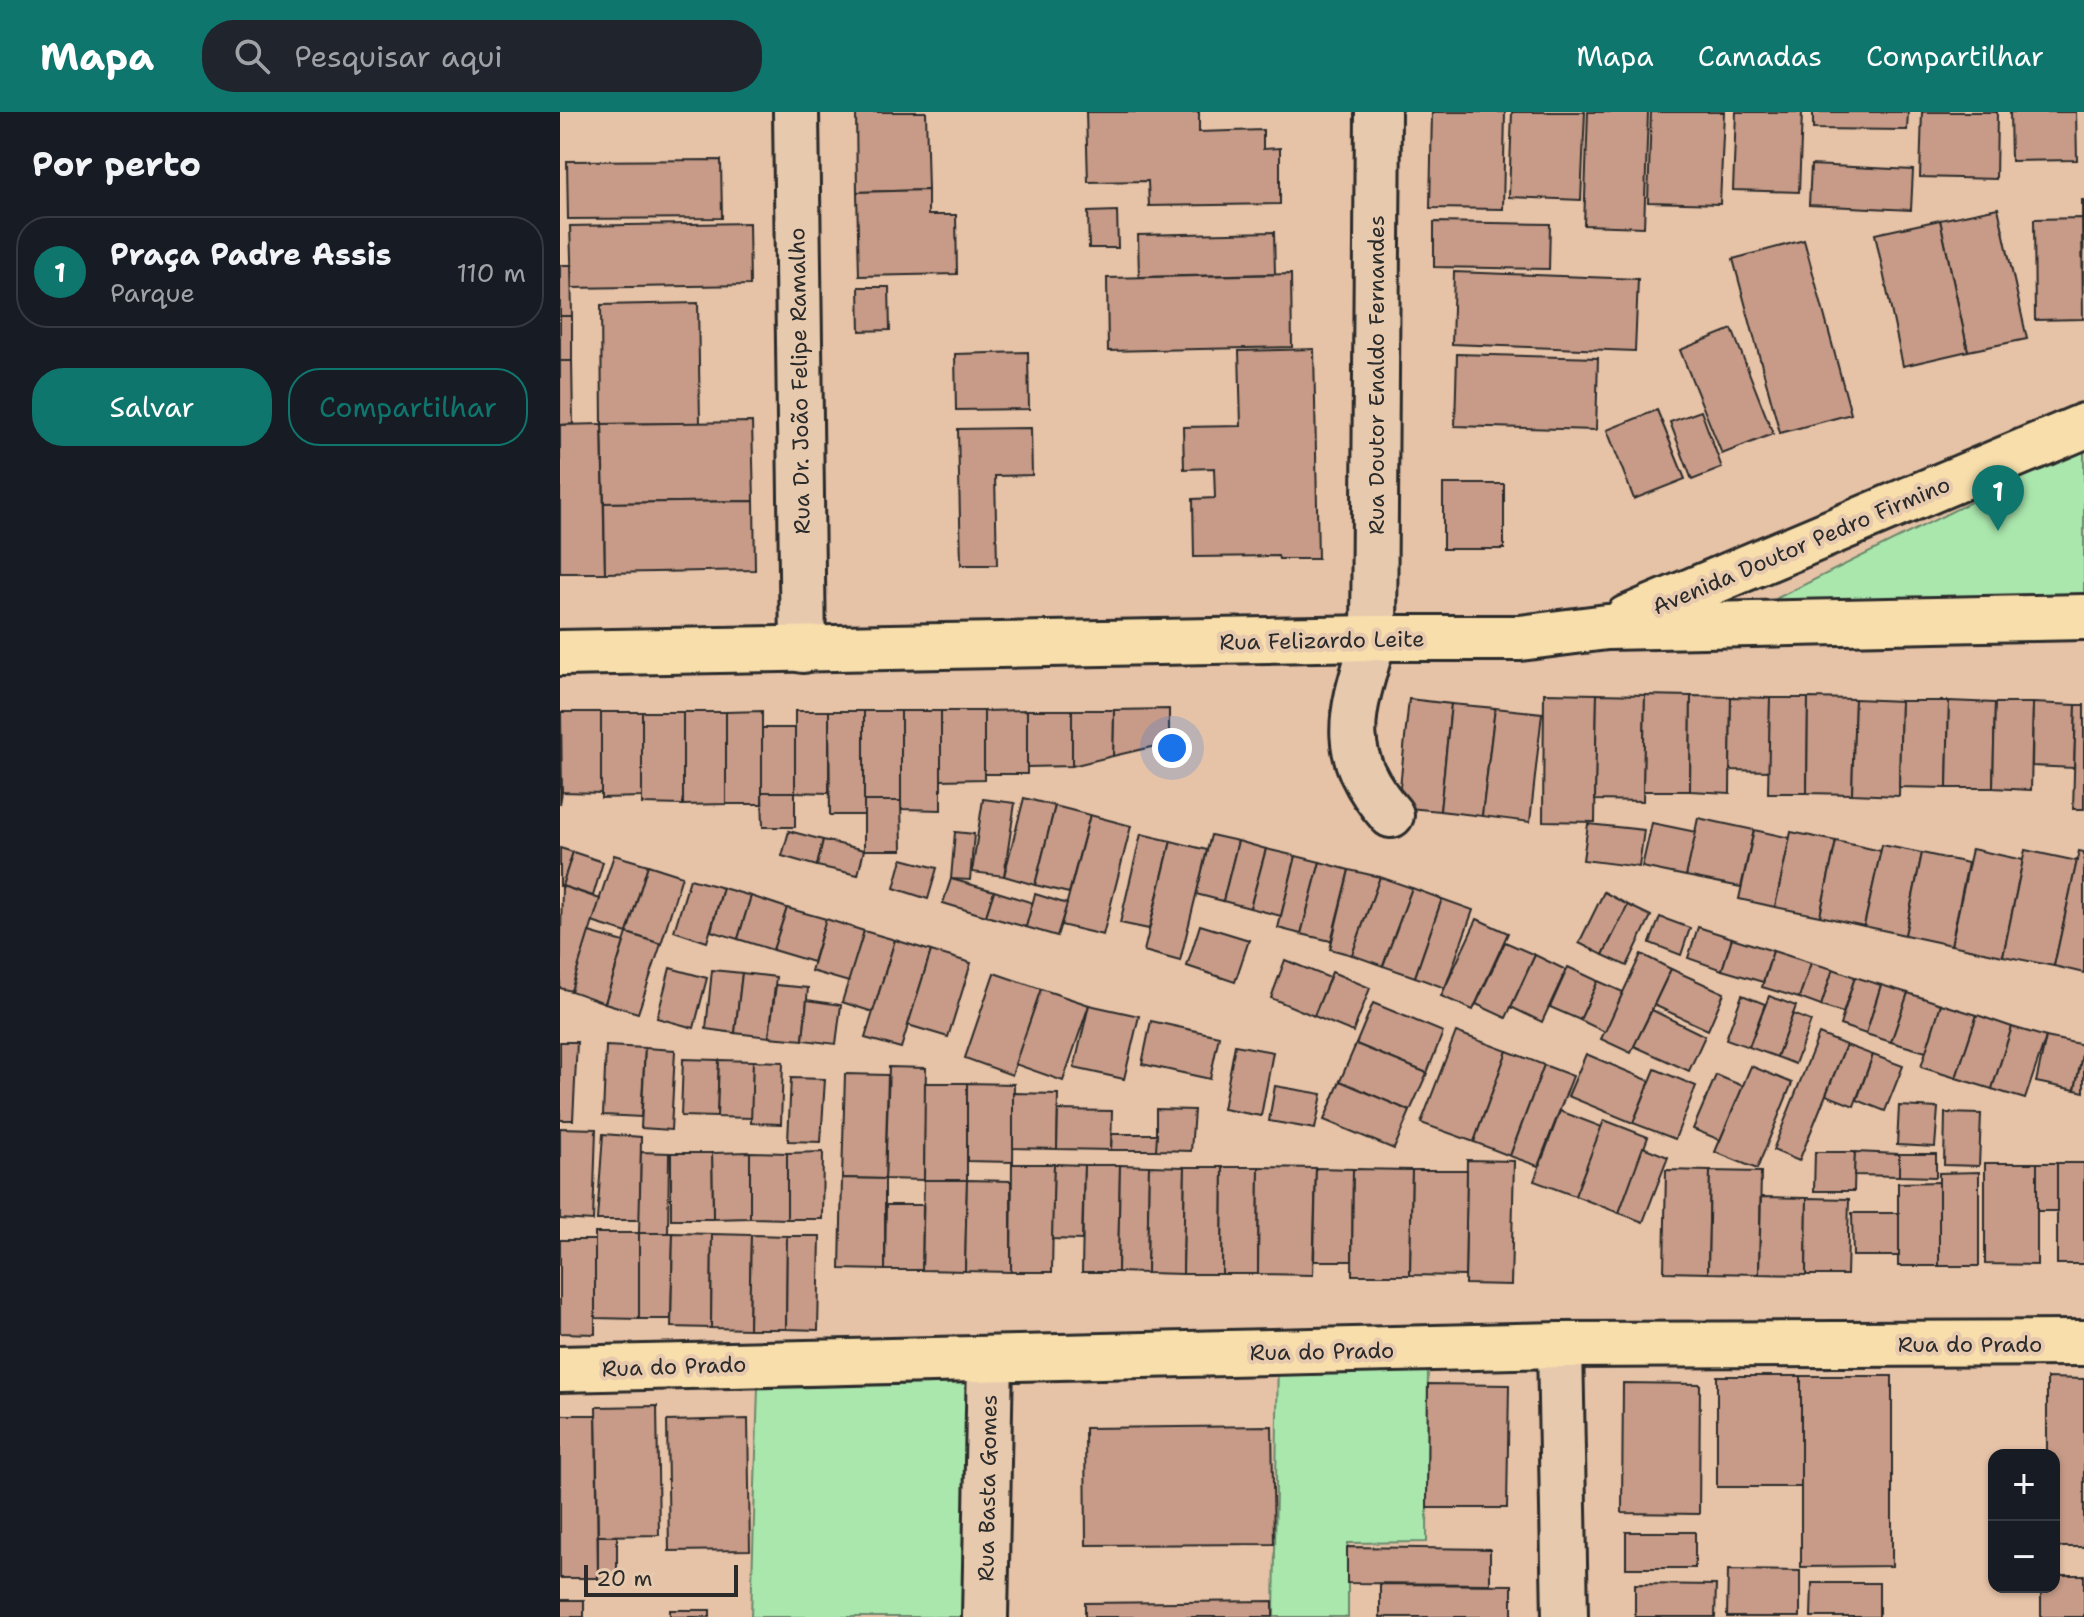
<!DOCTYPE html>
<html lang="pt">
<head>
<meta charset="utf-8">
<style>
  :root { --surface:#171b24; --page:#20242c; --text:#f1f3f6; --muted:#9ea1a6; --line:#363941; --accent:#0f766e }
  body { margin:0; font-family:"Shantell Sans",sans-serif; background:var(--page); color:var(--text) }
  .controls { position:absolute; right:24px; bottom:24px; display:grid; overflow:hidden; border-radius:16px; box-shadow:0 2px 6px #0004 }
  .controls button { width:72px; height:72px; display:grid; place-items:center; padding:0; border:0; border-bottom:2px solid var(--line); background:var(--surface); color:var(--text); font:40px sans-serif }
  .scale { position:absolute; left:24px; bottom:20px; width:154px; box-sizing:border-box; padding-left:8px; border:4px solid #2b2b2b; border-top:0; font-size:22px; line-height:28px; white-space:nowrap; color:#2b2b2b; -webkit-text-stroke:6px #e7caae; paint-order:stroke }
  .you { position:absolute; left:612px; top:636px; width:28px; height:28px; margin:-20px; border:6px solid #fff; border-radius:50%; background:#1a73e8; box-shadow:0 0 0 12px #1a73e833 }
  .badge { display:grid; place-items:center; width:52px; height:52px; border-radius:50%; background:var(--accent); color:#fff; font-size:26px; font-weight:700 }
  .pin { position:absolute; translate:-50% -66px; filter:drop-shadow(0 2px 4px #0008) }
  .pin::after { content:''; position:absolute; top:42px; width:28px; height:24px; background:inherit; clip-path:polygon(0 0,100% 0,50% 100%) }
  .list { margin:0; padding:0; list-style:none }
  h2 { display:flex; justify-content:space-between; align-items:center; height:104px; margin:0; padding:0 32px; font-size:34px }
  h2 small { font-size:26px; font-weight:400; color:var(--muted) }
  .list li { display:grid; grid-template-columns:52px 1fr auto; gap:24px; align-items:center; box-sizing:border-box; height:112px; margin:0 16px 16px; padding:0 16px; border:2px solid var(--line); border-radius:32px }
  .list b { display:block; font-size:30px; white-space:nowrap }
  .list p { margin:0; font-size:26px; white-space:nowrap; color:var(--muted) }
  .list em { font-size:26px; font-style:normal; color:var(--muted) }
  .actions { display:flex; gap:16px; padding:24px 32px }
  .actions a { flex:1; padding:18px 0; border:2px solid var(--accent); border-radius:32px; text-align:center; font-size:28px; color:var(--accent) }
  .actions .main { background:var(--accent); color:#fff }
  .icon { flex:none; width:44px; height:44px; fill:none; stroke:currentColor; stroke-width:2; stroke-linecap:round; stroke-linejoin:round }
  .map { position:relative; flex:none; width:1524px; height:1505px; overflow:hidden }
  header { display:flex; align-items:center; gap:48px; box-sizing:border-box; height:112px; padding:0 40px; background:var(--accent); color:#fff }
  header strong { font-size:38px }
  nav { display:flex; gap:44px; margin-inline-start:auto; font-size:28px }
  .search { width:560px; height:72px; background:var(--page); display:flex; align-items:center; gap:20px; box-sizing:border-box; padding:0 28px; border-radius:32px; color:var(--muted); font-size:30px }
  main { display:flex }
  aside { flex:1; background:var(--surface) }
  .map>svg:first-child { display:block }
  .green { fill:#aae7ad; stroke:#6a896c; stroke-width:2 }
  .building { fill:#c79b87; stroke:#2b2b2b; stroke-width:2 }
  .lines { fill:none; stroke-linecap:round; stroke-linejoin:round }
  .minor-casing { stroke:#2b2b2b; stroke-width:50 }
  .secondary-casing { stroke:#2b2b2b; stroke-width:50 }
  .primary-casing { stroke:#2b2b2b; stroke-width:50 }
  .minor { stroke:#e7caae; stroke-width:44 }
  .secondary { stroke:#e7caae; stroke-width:44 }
  .primary { stroke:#f8deab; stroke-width:44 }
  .labels { text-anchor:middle; stroke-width:8; stroke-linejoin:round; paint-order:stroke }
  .street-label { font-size:22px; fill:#2b2b2b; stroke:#e7caae }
</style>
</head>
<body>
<header>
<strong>Mapa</strong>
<div class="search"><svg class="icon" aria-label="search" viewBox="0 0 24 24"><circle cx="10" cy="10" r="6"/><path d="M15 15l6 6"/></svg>Pesquisar aqui</div>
<nav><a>Mapa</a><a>Camadas</a><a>Compartilhar</a></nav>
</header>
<main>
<aside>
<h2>Por perto<small></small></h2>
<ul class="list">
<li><span class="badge">1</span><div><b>Praça Padre Assis</b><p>Parque</p></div><em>110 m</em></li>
</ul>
<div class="actions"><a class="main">Salvar</a><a>Compartilhar</a></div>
</aside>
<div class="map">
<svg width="1524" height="1505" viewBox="0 0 1524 1505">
  <rect width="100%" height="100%" fill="#e6c2a7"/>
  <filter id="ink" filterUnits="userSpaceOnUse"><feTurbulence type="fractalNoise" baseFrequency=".0125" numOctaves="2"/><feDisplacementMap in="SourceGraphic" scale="16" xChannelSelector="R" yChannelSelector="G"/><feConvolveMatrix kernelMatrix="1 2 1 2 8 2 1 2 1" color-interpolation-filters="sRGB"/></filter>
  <g filter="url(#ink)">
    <g class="green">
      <path d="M1524,334V505L1165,512Z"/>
      <path d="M868,1236L867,1430L788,1431V1505H714L718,1240Z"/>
      <path d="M413,1267L417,1505H191L198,1275Z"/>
    </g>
    <g class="building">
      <path d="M296,0H366L368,78L297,80Z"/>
      <path d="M526,0H639V20L703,18V37L720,36V92L589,94L588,69L528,70Z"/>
      <path d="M872,0H945L943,97L870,96Z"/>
      <path d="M952,0H1025L1021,88L949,85Z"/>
      <path d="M1028,0H1088L1084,115L1024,113Z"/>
      <path d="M1091,0H1164L1160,92L1088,90Z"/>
      <path d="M1176,0H1242L1239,80L1173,78Z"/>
      <path d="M1253,0H1348L1347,18L1253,17Z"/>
      <path d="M1362,0H1437L1436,67L1360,65Z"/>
      <path d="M1450,0H1516L1517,48L1451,49Z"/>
      <path d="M161,48L162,106L8,107L7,49Z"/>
      <path d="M1251,53L1353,58L1351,98L1249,93Z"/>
      <path d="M368,78V103H396L397,162L299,164L297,80Z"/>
      <path d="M1522,88H1524L1523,173L1522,106Z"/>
      <path d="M1438,96L1467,227L1408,239L1380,108Z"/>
      <path d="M557,99L558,136H529L528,100Z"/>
      <path d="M1522,106L1523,207L1475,208L1474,107Z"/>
      <path d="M1380,108L1408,239L1343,254L1315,122Z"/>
      <path d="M874,110L990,112L989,157L874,155Z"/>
      <path d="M189,111L190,173L12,176L10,114Z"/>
      <path d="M714,120L715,162L579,165L578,123Z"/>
      <path d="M1244,128L1291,302L1220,321L1173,147Z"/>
      <path d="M0,153H11L12,204H0Z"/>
      <path d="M894,160L1078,167L1075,239L892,232Z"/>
      <path d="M731,162L732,235L548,239L547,166Z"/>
      <path d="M299,175H329L330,218L300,219Z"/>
      <path d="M138,191L140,311L42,312L41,193Z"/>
      <rect x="0" y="204" width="12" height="45"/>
      <path d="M1172,217L1213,322L1162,342L1120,238Z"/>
      <path d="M754,237L758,447H719L718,444L634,445L633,387L655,386L654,356L624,357L623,315L681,314L679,239Z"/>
      <path d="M468,240L469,297L396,298L395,242Z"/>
      <path d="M897,242L1038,246L1036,318L895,314Z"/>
      <path d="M0,249H12L13,312L0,313Z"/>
      <path d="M1097,298L1125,367L1074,387L1047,318Z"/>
      <path d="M1141,299L1162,356L1132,368L1110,310Z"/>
      <path d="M192,310L194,389L44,391L42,312Z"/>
      <path d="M42,312L45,461H0V313Z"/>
      <path d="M471,316L472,363L435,364L437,453H401L398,317Z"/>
      <rect x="883" y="372" width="61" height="65"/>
      <path d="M194,389L195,458L45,461L44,391Z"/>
      <path d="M984,581L1037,582L1035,710L983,709Z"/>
      <path d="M1037,582L1085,583L1083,689L1035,688Z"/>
      <path d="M1085,583L1131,584L1130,679H1083Z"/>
      <path d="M1131,584L1171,585L1170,681L1130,679Z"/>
      <path d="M1171,585L1210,586L1209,659L1170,658Z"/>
      <path d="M1210,586H1248L1247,681H1208Z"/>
      <path d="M1248,586L1295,587L1292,682L1247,681Z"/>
      <path d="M849,587L891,592L880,699L838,695Z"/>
      <path d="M1295,587L1341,589L1339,684L1292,682Z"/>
      <path d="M1341,589H1389L1387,676L1339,675Z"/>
      <path d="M1389,589L1435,591L1433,676H1387Z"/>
      <path d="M1435,591H1473L1471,678L1433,676Z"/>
      <path d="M1473,591L1516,593L1514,656L1472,654Z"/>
      <path d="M891,592L935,596L922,704L880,699Z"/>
      <path d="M1516,593H1524V697H1513Z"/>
      <path d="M935,596L982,601L970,710L922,704Z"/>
      <path d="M609,597V631L553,644L554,598Z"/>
      <path d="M467,598H512V654L467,655Z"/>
      <path d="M467,598V662H424V599Z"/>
      <path d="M512,598H554L553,644L512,654Z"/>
      <path d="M202,599V692H166V600Z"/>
      <path d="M235,599H269V681L235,680Z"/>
      <path d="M269,599H304V703H270Z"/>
      <rect x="304" y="599" width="37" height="90"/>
      <path d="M341,599H381V698L341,697Z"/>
      <path d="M381,599H424V667L381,668Z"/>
      <path d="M0,600L2,680L0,692Z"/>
      <path d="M1,600H41V681L2,680Z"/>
      <path d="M41,600H82L83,685L41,686Z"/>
      <path d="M82,600H123V693L82,692Z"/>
      <path d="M123,600H166V692L123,693Z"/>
      <rect x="202" y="616" width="33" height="64"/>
      <path d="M202,680H235V715H203Z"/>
      <path d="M464,686L495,694L475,773L444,764Z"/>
      <path d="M423,687L455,691L444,764L412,760Z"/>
      <path d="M304,689H341L342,738H304Z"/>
      <path d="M495,694L530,703L509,781L475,773Z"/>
      <path d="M530,703L571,714L543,823L501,813Z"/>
      <path d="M1138,706L1194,718L1181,775L1126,764Z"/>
      <path d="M1092,711L1136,720L1126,764L1082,755Z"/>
      <path d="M1028,712L1084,718L1079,755L1023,748Z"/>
      <path d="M1194,718L1230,726L1215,795L1179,787Z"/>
      <path d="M229,719L263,728L257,754L222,744Z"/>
      <path d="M395,720L414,722L410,768L391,767Z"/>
      <path d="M1231,720L1276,729L1260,804L1215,795Z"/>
      <path d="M581,722L611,729L589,817L560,811Z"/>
      <path d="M651,723L678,729L663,789L636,782Z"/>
      <path d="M263,728L304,738L298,763L257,754Z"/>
      <path d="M611,729L647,738L620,849L584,839Z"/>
      <path d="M678,729L706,737L690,796L663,789Z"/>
      <path d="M1276,729L1321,739L1304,814L1260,804Z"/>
      <path d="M1322,733L1362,741L1345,823L1304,814Z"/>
      <path d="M0,736L13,740L2,774H0Z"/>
      <path d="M706,737L736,744L721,804L690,796Z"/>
      <path d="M1412,737L1463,748L1443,844L1391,833Z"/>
      <path d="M1465,738L1517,749L1494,854L1443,844Z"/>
      <path d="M1519,739L1524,740V861L1494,854Z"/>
      <path d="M13,740L43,750L33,784L2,774Z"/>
      <path d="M1362,741L1408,751L1391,833L1345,823Z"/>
      <path d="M54,743L88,753L67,821L32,810Z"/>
      <path d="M736,744L760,750L741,822L718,816Z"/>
      <path d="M342,747L377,756L368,787L334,776Z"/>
      <path d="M760,750L789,758L771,829L741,822Z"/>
      <path d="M88,753L122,764L101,832L67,821Z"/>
      <path d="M789,758L820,765L792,843L770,837Z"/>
      <path d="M820,765L852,776L823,854L792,843Z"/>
      <path d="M130,767L163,776L147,830L114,819Z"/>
      <path d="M391,767L434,779L426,804L383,791Z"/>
      <path d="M2,774L40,787L11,879L0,876Z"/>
      <path d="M163,776L191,784L178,827L151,819Z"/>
      <path d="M852,776L882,787L855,865L823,854Z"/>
      <path d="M434,779L473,791L466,815L426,804Z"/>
      <path d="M1044,780L1068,793L1043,843L1019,831Z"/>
      <path d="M475,782L507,792L497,824L466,815Z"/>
      <path d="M191,784L227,796L213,838L178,827Z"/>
      <path d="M882,787L913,798L885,876L855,865Z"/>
      <path d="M1068,793L1091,804L1067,854L1043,843Z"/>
      <path d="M227,796L266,807L253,850L213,838Z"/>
      <path d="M1100,805L1130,816L1121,843L1090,831Z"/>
      <path d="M266,807L304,819L289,870L251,859Z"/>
      <path d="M917,807L948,821L913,898L881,884Z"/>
      <path d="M640,813L689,828L675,870L627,854Z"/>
      <path d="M1138,815L1172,826L1162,858L1128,846Z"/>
      <path d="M304,819L335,828L313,900L282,890Z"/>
      <path d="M29,820L64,830L45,891L11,879Z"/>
      <path d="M67,821L101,832L78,901L45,891Z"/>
      <path d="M1172,826L1213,839L1203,870L1162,858Z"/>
      <path d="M335,828L371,839L341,936L305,926Z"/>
      <path d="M945,830L975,843L946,906L916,892Z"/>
      <path d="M371,839L411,851L388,925L348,913Z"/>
      <path d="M1213,839L1251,851L1239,886L1202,875Z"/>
      <path d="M1081,842L1111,857L1071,941L1041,927Z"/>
      <path d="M975,843L1006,858L982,910L951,895Z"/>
      <path d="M725,848L770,866L754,904L711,886Z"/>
      <path d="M1251,851L1273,857L1261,894L1239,886Z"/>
      <path d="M1008,855L1038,869L1020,908L990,895Z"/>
      <path d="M110,856L147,866L134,916L97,906Z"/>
      <path d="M1111,857L1164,881L1148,918L1094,893Z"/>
      <path d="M1273,857L1295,865L1283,901L1261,894Z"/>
      <path d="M152,858L182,861L175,921L146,917Z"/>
      <path d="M772,860L810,876L793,920L754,904Z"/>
      <path d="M182,861L216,865L209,925L175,921Z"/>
      <path d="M434,861L481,877L452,963L405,946Z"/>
      <path d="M1295,865L1321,873L1306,922L1280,913Z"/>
      <path d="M1038,869L1063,880L1045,920L1020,908Z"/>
      <path d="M216,873L248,876L243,928L209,925Z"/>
      <path d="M1321,873L1348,881L1331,930L1306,922Z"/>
      <path d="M481,877L529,893L503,969L455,952Z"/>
      <path d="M1348,881L1381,892L1366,940L1331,930Z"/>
      <path d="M1182,883L1205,892L1189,935L1166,927Z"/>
      <path d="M1209,884L1236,894L1217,945L1189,935Z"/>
      <path d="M247,888L281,893L276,932L243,928Z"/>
      <path d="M813,891L883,920L867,961L796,932Z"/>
      <path d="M1381,892L1417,903L1396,966L1361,955Z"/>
      <path d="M529,893L579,904L564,967L514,956Z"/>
      <path d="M1092,898L1145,924L1129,959L1074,934Z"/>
      <path d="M1233,902L1251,909L1235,952L1217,945Z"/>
      <path d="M1417,903L1452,915L1432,977L1396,966Z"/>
      <path d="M591,909L659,924L650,967L582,952Z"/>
      <path d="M1452,915L1486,925L1465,987L1432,977Z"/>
      <path d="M896,920L947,939L914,1030L861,1011Z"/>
      <path d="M1259,922L1286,933L1239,1049L1213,1038Z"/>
      <path d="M1486,925L1524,933L1515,978L1476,970Z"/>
      <path d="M0,930H17L13,1008H0Z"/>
      <path d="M796,932L867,961L850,999L780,969Z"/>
      <path d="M675,933L713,940L701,1004L663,997Z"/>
      <path d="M1286,933L1313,943L1294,994L1266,983Z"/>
      <path d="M1524,933V980L1515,978Z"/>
      <path d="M46,934L85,936L81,1005L43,1003Z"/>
      <path d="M85,936L115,938L111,1018L81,1016Z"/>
      <path d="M947,939L984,953L950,1044L914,1030Z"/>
      <path d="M1026,942L1090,969L1073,1011L1008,984Z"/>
      <path d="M1313,943L1343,954L1325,999L1297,988Z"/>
      <path d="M123,947L159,948L157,1005L121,1004Z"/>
      <path d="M159,948L193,949L192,1006L157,1005Z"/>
      <path d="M193,949L223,950L221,1012L191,1011Z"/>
      <path d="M984,953L1013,964L978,1054L950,1044Z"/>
      <path d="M1191,954L1232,971L1197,1057L1155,1040Z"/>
      <path d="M329,955L366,956L364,1068L325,1067Z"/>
      <path d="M1095,957L1136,974L1115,1027L1073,1011Z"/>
      <path d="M285,962L328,963L325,1067L282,1066Z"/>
      <path d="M1156,963L1183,974L1160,1028L1133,1017Z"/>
      <path d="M231,966L265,967L261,1030L228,1029Z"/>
      <path d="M780,969L850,999L834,1037L764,1008Z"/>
      <path d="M365,971H407V1068H364Z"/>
      <path d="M407,971L454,972L453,1050L407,1049Z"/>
      <path d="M715,974L762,982L755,1017L709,1009Z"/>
      <path d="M453,981L498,982L497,1037L453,1036Z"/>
      <path d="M1339,994L1378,996L1375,1035L1337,1033Z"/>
      <path d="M596,997L634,998L631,1039L596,1038Z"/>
      <path d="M498,998L552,999L551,1038L497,1037Z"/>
      <path d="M1000,999L1042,1015L1015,1084L974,1069Z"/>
      <path d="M1385,1001L1421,1002L1419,1054L1384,1053Z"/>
      <path d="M1044,1008L1088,1025L1059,1101L1015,1084Z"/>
      <path d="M0,1016L36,1017L33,1109L0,1107Z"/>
      <path d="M43,1022L81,1025L80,1108H37Z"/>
      <path d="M552,1022H597L596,1038H551Z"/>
      <path d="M1083,1035L1108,1045L1083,1110L1059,1101Z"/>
      <path d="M81,1040L109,1041L108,1121H79Z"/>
      <path d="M190,1040L227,1041V1107L190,1106Z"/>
      <path d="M190,1040V1106L153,1107L152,1041Z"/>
      <path d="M263,1040L262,1107H227V1041Z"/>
      <path d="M1255,1040H1295L1294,1079H1254Z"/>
      <path d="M1295,1040L1339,1042V1064L1294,1063Z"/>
      <path d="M111,1041H152L153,1107H111Z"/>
      <path d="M1339,1042H1376V1065L1339,1064Z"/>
      <path d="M907,1048L954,1049L951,1173L905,1172Z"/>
      <path d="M1425,1051H1477V1153L1425,1152Z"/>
      <rect x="1477" y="1051" width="20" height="48"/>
      <rect x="1497" y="1051" width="27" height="101"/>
      <path d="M452,1052H494L492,1160H451Z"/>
      <path d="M494,1052L524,1053L522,1128L492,1127Z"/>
      <path d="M524,1053H560L558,1160H522Z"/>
      <path d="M560,1053L589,1054L587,1161L558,1160Z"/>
      <path d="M589,1054L625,1055L623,1162L587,1161Z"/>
      <path d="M625,1055H663L662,1162H623Z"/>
      <path d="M663,1055H699L698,1162H662Z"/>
      <path d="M699,1055L756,1056L753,1163L698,1162Z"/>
      <path d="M756,1056L793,1057L792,1149H754Z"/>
      <path d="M793,1057L852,1058L850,1163H792Z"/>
      <path d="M852,1058H907L905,1164L850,1163Z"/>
      <path d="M1106,1058L1150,1059L1148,1161L1104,1160Z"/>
      <path d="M1150,1059L1201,1060L1199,1162L1148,1161Z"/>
      <path d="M1419,1060V1154H1379V1061Z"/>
      <path d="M282,1066L325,1067V1158L280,1157Z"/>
      <path d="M364,1068H407L405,1159L362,1158Z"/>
      <path d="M407,1068L451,1069V1160L405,1159Z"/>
      <path d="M1379,1070V1154H1338V1071Z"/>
      <path d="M1201,1085L1247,1086L1246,1163L1199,1162Z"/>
      <path d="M1247,1086L1289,1087L1287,1163H1246Z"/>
      <path d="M326,1093H363L362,1158H325Z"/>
      <path d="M1292,1101H1339V1144H1293Z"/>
      <path d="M35,1121H79V1207L35,1206Z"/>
      <path d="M79,1121H113L111,1207H79Z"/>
      <path d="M113,1121L152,1122L151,1216L111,1215Z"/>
      <path d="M152,1122L191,1123L189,1217L151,1216Z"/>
      <path d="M191,1123L227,1124L226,1217H189Z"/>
      <path d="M227,1124H260L258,1218L226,1217Z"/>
      <path d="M0,1128H35V1222L0,1221Z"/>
      <rect x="1157" y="1264" width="84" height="111"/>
      <path d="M1241,1264H1332V1454L1241,1455Z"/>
      <path d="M1487,1266L1524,1267V1435H1494V1343H1487Z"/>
      <path d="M1063,1271L1140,1272L1139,1402L1062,1401Z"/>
      <path d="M868,1272L949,1273L947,1396H867Z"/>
      <path d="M97,1294L99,1423L38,1424L36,1295Z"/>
      <path d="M0,1303H36L38,1466H0Z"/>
      <path d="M188,1307L190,1438L109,1439L107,1309Z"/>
      <path d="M712,1314L714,1432L526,1433L525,1316Z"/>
      <rect x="1066" y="1420" width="69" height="36"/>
      <path d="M38,1424H57V1467L38,1468Z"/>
      <path d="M787,1435L930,1437V1472L787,1471Z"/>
      <path d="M1168,1458L1240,1459V1505H1167Z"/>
      <path d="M1494,1463H1524V1505H1481V1475H1494Z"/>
      <path d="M1252,1471H1319V1505H1251Z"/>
      <path d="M820,1472L952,1473V1505H820Z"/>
      <path d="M1075,1472L1156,1473L1155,1505H1075Z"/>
      <rect x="0" y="1488" width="24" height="17"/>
      <path d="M713,1489V1505H525V1491Z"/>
      <rect x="110" y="1498" width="40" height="7"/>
    </g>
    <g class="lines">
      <g class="minor-casing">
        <g id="minor">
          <path d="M236,0L243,538"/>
          <path d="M814,526C792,600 775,639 831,703"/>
          <path d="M1000,1233L1005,1505"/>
          <path d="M425,1505L430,1247"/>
        </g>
      </g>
      <g class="secondary-casing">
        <path id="secondary" d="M814,526L818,0"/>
      </g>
      <g class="primary-casing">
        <g id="primary">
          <path d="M1067,506L1524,314"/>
          <path d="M0,541L814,526H960L1047,515L1524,505"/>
          <path d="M0,1257L1000,1233L1524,1231"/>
        </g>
      </g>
      <use href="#minor" class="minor"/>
      <use href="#secondary" class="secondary"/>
      <use href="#primary" class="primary"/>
    </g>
  </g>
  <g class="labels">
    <g class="street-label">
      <text transform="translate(816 263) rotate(-90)" y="8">Rua Doutor Enaldo Fernandes</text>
      <text transform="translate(239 269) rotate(-91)" y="8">Rua Dr. João Felipe Ramalho</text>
      <text transform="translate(1241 433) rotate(-23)" y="8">Avenida Doutor Pedro Firmino</text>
      <text transform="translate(762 528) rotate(-1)" y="8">Rua Felizardo Leite</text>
      <text x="1410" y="1240">Rua do Prado</text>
      <text transform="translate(762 1239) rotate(-1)" y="8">Rua do Prado</text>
      <text transform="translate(114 1254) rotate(-2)" y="8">Rua do Prado</text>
      <text transform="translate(427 1376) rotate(-89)" y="8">Rua Basta Gomes</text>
    </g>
  </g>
</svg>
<div class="controls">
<button>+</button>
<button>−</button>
</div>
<div class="scale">20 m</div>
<div class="you"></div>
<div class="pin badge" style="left:1438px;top:419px">1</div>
</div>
</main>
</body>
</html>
